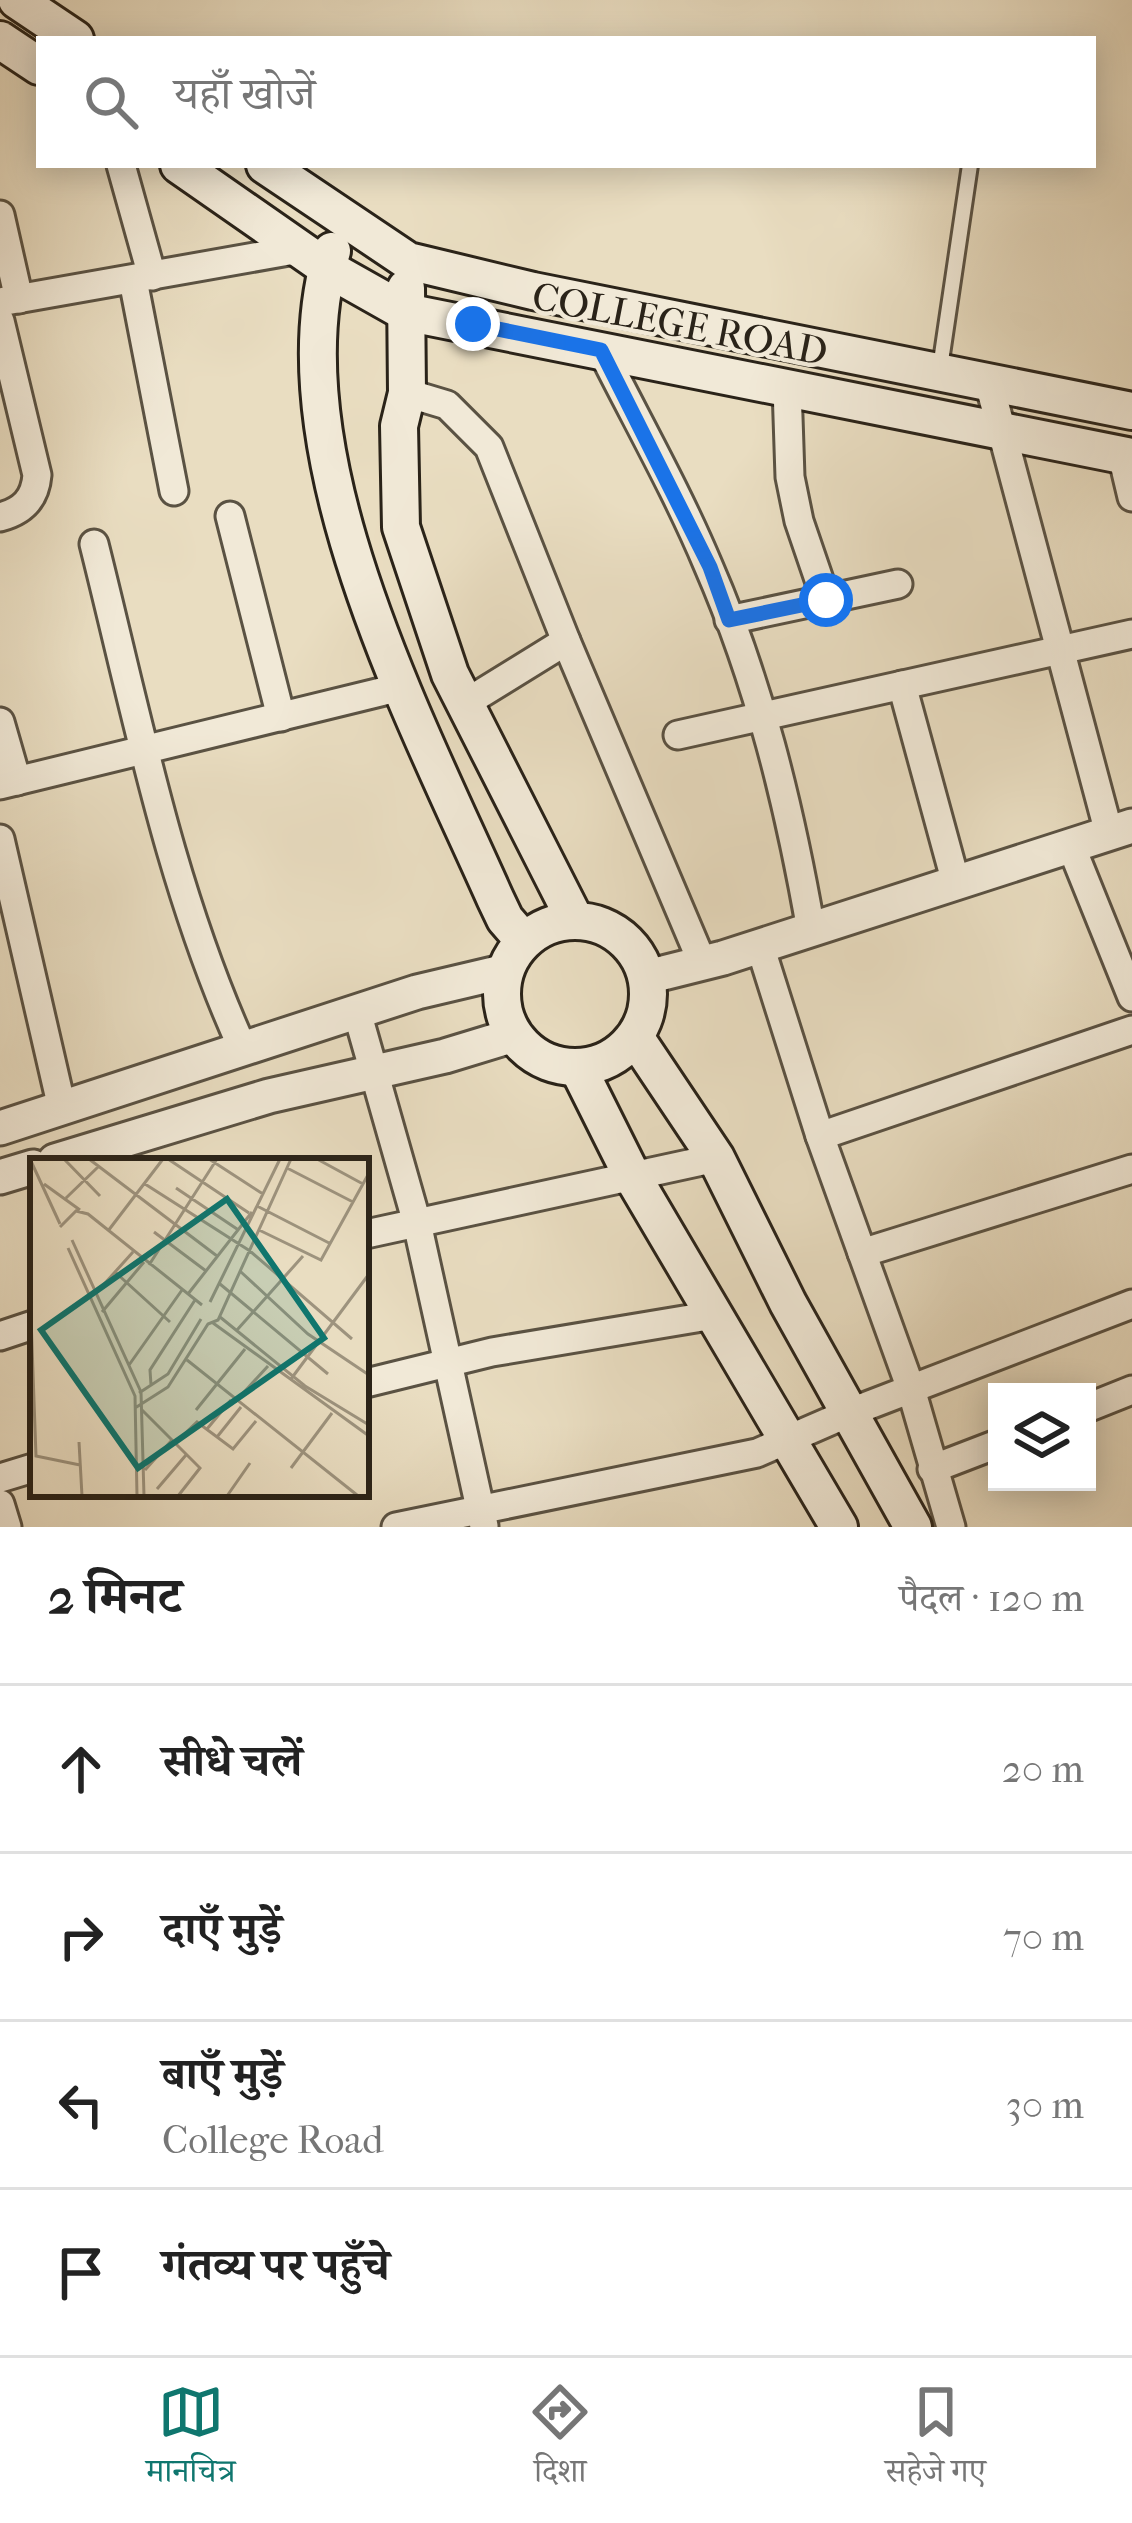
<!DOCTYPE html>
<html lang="hi">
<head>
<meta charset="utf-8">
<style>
  :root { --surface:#fff; --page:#f2f2f2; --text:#222; --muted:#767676; --line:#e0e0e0; --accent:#0f766e }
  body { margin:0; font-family:"IM FELL French Canon","Noto Serif Devanagari",serif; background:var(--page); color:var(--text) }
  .controls { position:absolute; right:36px; bottom:36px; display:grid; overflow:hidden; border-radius:0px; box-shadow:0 6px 30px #0003 }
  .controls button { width:108px; height:108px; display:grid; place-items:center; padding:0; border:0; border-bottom:3px solid var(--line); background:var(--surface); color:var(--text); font:60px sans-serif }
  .stop { position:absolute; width:36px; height:36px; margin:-27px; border:9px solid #1a73e8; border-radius:50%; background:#fff }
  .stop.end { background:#1a73e8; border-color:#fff; box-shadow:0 3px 12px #0008 }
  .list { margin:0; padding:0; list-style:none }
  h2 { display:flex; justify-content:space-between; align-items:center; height:156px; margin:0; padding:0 48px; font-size:51px }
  h2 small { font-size:39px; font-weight:400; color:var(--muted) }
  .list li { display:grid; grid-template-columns:78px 1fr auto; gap:36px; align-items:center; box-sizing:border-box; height:168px; padding:0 48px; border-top:3px solid var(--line) }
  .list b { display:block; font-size:45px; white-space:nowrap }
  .list p { margin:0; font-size:39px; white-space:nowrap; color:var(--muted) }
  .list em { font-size:39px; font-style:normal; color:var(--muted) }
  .icon { flex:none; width:66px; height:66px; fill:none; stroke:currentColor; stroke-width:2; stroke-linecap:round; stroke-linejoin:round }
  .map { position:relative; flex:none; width:1132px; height:1527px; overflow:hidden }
  .search { position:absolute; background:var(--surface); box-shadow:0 6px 30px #0003; left:36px; right:36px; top:36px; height:132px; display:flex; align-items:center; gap:30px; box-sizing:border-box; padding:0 42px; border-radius:0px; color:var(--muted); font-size:45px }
  .sheet { height:828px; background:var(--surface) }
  nav { display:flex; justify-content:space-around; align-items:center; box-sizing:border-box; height:168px; border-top:3px solid var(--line); background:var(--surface); font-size:33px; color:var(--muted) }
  nav a { display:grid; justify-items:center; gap:6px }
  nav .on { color:var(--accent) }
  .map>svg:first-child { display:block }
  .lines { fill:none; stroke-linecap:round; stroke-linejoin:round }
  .service-casing { stroke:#5a5243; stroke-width:20 }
  .minor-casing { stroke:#5a5243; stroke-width:33 }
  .tertiary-casing { stroke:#5a5243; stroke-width:39 }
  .secondary-casing { stroke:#2a2319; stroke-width:42 }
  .service { stroke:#f1e9d7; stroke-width:14 }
  .minor { stroke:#f1e9d7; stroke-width:27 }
  .tertiary { stroke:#f1e9d7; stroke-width:33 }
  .secondary { stroke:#f1e9d7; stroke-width:36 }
  .route { stroke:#1a73e8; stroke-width:15 }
  .labels { text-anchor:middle; stroke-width:9; stroke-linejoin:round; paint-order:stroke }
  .street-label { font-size:39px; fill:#2a2319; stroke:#f1e9d7 }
  .inset-road { fill:none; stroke:#9d937e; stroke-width:3 }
  .view { fill:#0f766e; fill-opacity:0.15; stroke:#0f766e; stroke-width:6 }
  .inset-edge { fill:none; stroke:#2a2319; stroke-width:6 }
</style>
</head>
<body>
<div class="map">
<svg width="1132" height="1527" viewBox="0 0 1132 1527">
  <rect width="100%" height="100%" fill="#e9ddc1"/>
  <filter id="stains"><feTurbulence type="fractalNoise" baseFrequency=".00167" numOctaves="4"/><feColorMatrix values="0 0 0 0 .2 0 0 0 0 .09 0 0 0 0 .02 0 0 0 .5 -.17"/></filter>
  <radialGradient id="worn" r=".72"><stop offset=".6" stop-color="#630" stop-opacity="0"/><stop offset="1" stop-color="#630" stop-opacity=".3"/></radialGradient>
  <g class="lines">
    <g class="service-casing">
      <path id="service" d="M940,368L970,165"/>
    </g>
    <g class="minor-casing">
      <g id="minor">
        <path d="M121,165L152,276"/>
        <path d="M0,215L19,299"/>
        <path d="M133,280L174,491"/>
        <path d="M0,302L300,249"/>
        <path d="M0,321L37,475C35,499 23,511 0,517"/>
        <path d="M601,349C637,421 677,491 708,565C759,682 789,804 811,930"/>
        <path d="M989,383L1109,833"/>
        <path d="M787,387L790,477L799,521L826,600"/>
        <path d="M407,393L447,405L489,447L566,641L702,962"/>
        <path d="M1122,455L1132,497"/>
        <path d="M230,516L281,717"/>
        <path d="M94,544C137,715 170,889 243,1049"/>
        <path d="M729,620L898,584"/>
        <path d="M902,685L956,883"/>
        <path d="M464,704L566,641"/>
        <path d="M0,722L17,781"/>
        <path d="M678,735L1132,634"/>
        <path d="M0,785L401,687"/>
        <path d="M0,839L62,1108"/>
        <path d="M1071,846L1132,997"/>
        <path d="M760,946L820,1136L911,1389L951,1527"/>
        <path d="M357,1012L417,1223L484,1526"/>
        <path d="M820,1136L1132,1030"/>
        <path d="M366,1234L716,1158"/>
        <path d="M862,1253L1132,1169"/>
        <path d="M0,1336L33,1325"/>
        <path d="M366,1383L492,1352L714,1315"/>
        <path d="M1087,1408L1132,1390"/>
        <path d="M932,1469L997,1444"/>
        <path d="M0,1478L33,1468"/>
        <path d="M0,1504L7,1527"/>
        <path d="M396,1527L757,1453L851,1412L1132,1304"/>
      </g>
    </g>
    <g class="tertiary-casing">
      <g id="tertiary">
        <path d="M647,977L723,958L1132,826"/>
        <path d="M0,1128L417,992L506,971"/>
        <path d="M55,1161L269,1096L445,1056L514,1035"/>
        <path d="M0,1177L33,1167"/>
      </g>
    </g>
    <g class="secondary-casing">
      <g id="secondary">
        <path d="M17,0L75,39"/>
        <path d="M0,40L39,66"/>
        <path d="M179,165L327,268L405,312L1132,457"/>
        <path d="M265,165L408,261L533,291L1132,411"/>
        <path d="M332,251C272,448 415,718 495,898L505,919L524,941"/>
        <path d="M406,288L407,393L399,426L401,527L450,674L575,920"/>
        <circle cx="575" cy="994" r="73"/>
        <path d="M635,1037L716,1158L788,1303L913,1527"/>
        <path d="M578,1068L631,1174L839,1527"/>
      </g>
    </g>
    <use href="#service" class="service"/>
    <use href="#minor" class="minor"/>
    <use href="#tertiary" class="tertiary"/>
    <use href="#secondary" class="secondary"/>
  </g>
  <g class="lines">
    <path class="route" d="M473,324L601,350L710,567L729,620L826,600"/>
  </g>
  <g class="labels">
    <g class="street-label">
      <text transform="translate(680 323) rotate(11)" y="14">COLLEGE ROAD</text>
    </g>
  </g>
  <g transform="translate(30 1158)">
    <rect width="339" height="339" fill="#e9ddc1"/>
    <path class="inset-road" d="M0,1L30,66M34,1L70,38M59,1L187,98M138,1L219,55M179,1L233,36M287,1L333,26M257,10L323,44M14,26L50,52M115,26L220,93L322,181M146,30L207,71M36,40L68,9M227,48L301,86M30,69L46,53L58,56L172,147M229,72L291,102L339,15M78,73L133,1M124,74L176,113M42,82L111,234L114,338M38,90L105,238L107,338M119,107L187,1M85,114L140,164M211,114L278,176L339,217M190,126L298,216M0,132L6,298L50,307M67,134L103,94M158,136L222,54M180,144L250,1M72,154L114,104M190,159L275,228L339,267M183,165L339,278M207,172L273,98M157,202L327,337M99,207L152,132M261,221L339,116M121,227L120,212L165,142M109,235L138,216L171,161M205,244L238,208M105,250L138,229L178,166L188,162L261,1M112,252L170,310L148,338M166,252L215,191M177,271L201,242M187,279L211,249M49,284L52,338M145,285L167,264L203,291L226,263M261,310L302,255M115,312L142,282M127,331L156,297M197,338L220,305"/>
    <path class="view" d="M197,41L294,180L108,310L11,172Z"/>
    <rect width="339" height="339" class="inset-edge"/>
  </g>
  <rect width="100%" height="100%" filter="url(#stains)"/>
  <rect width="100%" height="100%" fill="url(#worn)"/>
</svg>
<div class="controls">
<button><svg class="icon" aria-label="layers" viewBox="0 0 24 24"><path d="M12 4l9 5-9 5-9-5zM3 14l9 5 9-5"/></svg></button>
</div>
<div class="stop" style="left:826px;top:600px"></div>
<div class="stop end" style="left:473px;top:324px"></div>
<div class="search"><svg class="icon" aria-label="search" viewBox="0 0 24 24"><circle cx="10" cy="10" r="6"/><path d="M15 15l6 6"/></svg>यहाँ खोजें</div>
</div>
<section class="sheet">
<h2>2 मिनट<small>पैदल · 120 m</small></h2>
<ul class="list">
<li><svg class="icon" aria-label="ahead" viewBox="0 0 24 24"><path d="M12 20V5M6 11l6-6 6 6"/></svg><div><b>सीधे चलें</b></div><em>20 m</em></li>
<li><svg class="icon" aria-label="right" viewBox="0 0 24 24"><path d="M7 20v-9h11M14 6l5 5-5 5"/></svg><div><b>दाएँ मुड़ें</b></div><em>70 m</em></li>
<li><svg class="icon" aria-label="left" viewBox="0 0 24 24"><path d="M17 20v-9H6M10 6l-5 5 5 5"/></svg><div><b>बाएँ मुड़ें</b><p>College Road</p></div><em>30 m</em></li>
<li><svg class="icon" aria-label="arrive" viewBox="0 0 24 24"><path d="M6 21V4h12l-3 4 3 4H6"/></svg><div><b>गंतव्य पर पहुँचे</b></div></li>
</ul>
</section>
<nav>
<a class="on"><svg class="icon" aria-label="map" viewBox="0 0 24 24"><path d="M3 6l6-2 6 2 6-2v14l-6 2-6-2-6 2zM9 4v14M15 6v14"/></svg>मानचित्र</a>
<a><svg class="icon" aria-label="directions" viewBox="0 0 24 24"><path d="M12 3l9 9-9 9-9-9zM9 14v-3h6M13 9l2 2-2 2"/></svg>दिशा</a>
<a><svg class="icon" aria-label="saved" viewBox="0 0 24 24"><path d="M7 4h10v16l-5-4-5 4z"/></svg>सहेजे गए</a>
</nav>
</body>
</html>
